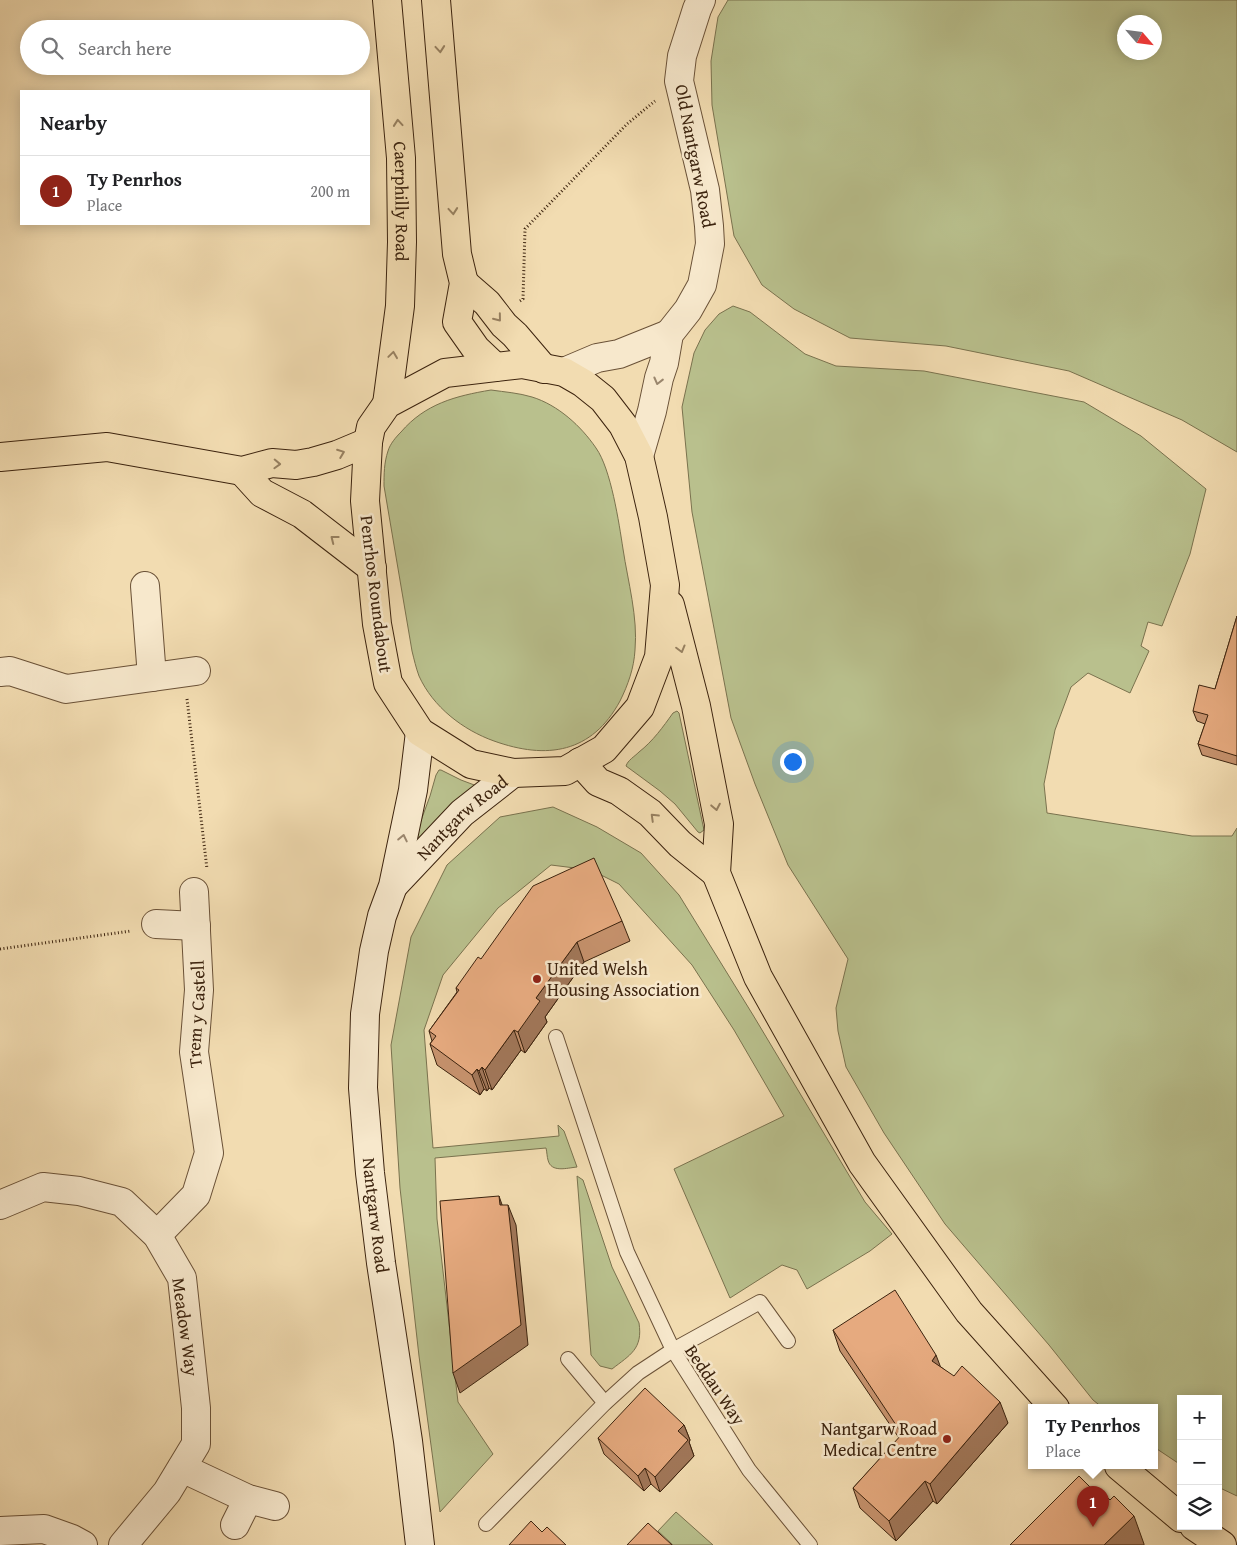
<!DOCTYPE html>
<html lang="en">
<head>
<meta charset="utf-8">
<style>
  :root { --surface:#fff; --page:#f6f6f6; --text:#202124; --muted:#757577; --line:#e0e0e0; --accent:#8f2418 }
  body { margin:0; font-family:"Gentium Book Plus",serif; background:var(--page); color:var(--text) }
  .controls { position:absolute; right:15px; bottom:15px; display:grid; overflow:hidden; border-radius:0px; box-shadow:0 2px 12px #0003 }
  .controls button { width:45px; height:45px; display:grid; place-items:center; padding:0; border:0; border-bottom:1px solid var(--line); background:var(--surface); color:var(--text); font:25px sans-serif }
  .compass { position:absolute; left:1117px; top:15px; width:45px; height:45px; border-radius:50%; background:var(--surface); box-shadow:0 2px 12px #0003; rotate:118deg }
  .you { position:absolute; left:792px; top:761px; width:18px; height:18px; margin:-12px; border:4px solid #fff; border-radius:50%; background:#1a73e8; box-shadow:0 0 0 8px #1a73e833 }
  .badge { display:grid; place-items:center; width:32px; height:32px; border-radius:50%; background:var(--accent); color:#fff; font-size:16px; font-weight:700 }
  .pin { position:absolute; translate:-50% -41px; filter:drop-shadow(0 1px 2px #0008) }
  .pin::after { content:''; position:absolute; top:26px; width:18px; height:15px; background:inherit; clip-path:polygon(0 0,100% 0,50% 100%) }
  .popup { position:absolute; left:1028px; top:1404px; width:130px; height:65px; box-sizing:border-box; display:grid; place-content:center; border-radius:0px; background:var(--surface); filter:drop-shadow(0 1px 4px #0005); font-size:16px; white-space:nowrap; color:var(--muted) }
  .popup b { font-size:19px; color:var(--text) }
  .popup::after { content:''; position:absolute; left:50%; top:100%; margin-left:-10px; border:10px solid transparent; border-top-color:var(--surface) }
  .list { margin:0; padding:0; list-style:none }
  h2 { display:flex; justify-content:space-between; align-items:center; height:65px; margin:0; padding:0 20px; font-size:21px }
  h2 small { font-size:16px; font-weight:400; color:var(--muted) }
  .list li { display:grid; grid-template-columns:32px 1fr auto; gap:15px; align-items:center; box-sizing:border-box; height:70px; padding:0 20px; border-top:1px solid var(--line) }
  .list b { display:block; font-size:19px; white-space:nowrap }
  .list p { margin:0; font-size:16px; white-space:nowrap; color:var(--muted) }
  .list em { font-size:16px; font-style:normal; color:var(--muted) }
  .icon { flex:none; width:28px; height:28px; fill:none; stroke:currentColor; stroke-width:2; stroke-linecap:round; stroke-linejoin:round }
  .map { position:relative; flex:none; width:1237px; height:1545px; overflow:hidden }
  .search { position:absolute; background:var(--surface); box-shadow:0 2px 12px #0003; left:20px; top:20px; width:350px; height:55px; display:flex; align-items:center; gap:12px; box-sizing:border-box; padding:0 18px; border-radius:28px; color:var(--muted); font-size:19px }
  .panel { position:absolute; background:var(--surface); box-shadow:0 2px 12px #0003; left:20px; top:90px; width:350px; height:135px; border-radius:0px }
  .map>svg:first-child { display:block }
  .green { fill:#b9c08d; stroke:#7a724e; fill-rule:evenodd }
  .lines { fill:none; stroke-linecap:round; stroke-linejoin:round }
  .lane-casing { stroke:#6a5137; stroke-width:16 }
  .street-casing { stroke:#6a5137; stroke-width:30 }
  .secondary-casing { stroke:#3c230e; stroke-width:30 }
  .primary-casing { stroke:#3c230e; stroke-width:30 }
  .path { stroke:#3c230e; stroke-width:3; stroke-dasharray:1 2.5; stroke-linecap:butt }
  .lane { stroke:#f7e8cc; stroke-width:14 }
  .street { stroke:#f7e8cc; stroke-width:28 }
  .secondary { stroke:#f7e8cc; stroke-width:28 }
  .primary { stroke:#f2dcb1; stroke-width:28 }
  .wall { fill:#c6926d; stroke:#3c230e }
  .shaded-wall { fill:#a17759; stroke:#3c230e }
  .building { fill:#e6aa7f; stroke:#3c230e }
  .oneway { stroke:#978060 }
  .oneway2 { stroke:#9a866d }
  .poi-dot { fill:#8f2418; stroke:#f7e8cc; stroke-width:2 }
  .labels { text-anchor:middle; stroke-width:5; stroke-linejoin:round; paint-order:stroke }
  .street-label { font-size:18px; fill:#3c230e; stroke:#f7e8cc }
  .poi-label { font-size:18px; fill:#3c230e; stroke:#f7e8cc; text-anchor:start }
</style>
</head>
<body>
<div class="map">
<svg width="1237" height="1545" viewBox="0 0 1237 1545">
  <rect width="100%" height="100%" fill="#f2dcb1"/>
  <filter id="stains"><feTurbulence type="fractalNoise" baseFrequency=".004" numOctaves="4"/><feColorMatrix values="0 0 0 0 .2 0 0 0 0 .09 0 0 0 0 .02 0 0 0 .5 -.17"/></filter>
  <radialGradient id="worn" r=".72"><stop offset=".6" stop-color="#630" stop-opacity="0"/><stop offset="1" stop-color="#630" stop-opacity=".3"/></radialGradient>
  <g class="green">
    <path d="M728,0H1237V452L1182,420L1069,371L946,346L850,338L794,309L762,285L734,236L712,105L711,61L718,17ZM1124,22H1154V52H1124Z"/>
    <path d="M733,306L750,312L805,354L836,366L924,371L1084,402L1141,436L1206,489L1190,554L1162,626L1148,622L1141,646L1149,651L1130,693L1088,673L1071,687L1055,730L1044,784L1047,813L1192,836H1232L1237,828V1496L1218,1487V1399H1181V1465L1154,1447V1408H1103L1093,1400L1049,1345L945,1224L884,1133L846,1067L838,1031L836,1008L848,959L788,865L755,784L731,718L692,512L682,407L694,353L705,330L719,314Z"/>
    <path d="M491,390C505,392 519,393 532,397C558,405 581,426 596,448C611,469 619,523 623,549C628,582 638,617 635,650C634,668 628,685 620,701C592,753 547,760 494,741C463,730 433,707 419,676C416,668 414,659 412,651L384,486C384,474 384,463 388,451C390,444 396,437 401,432C425,404 455,396 491,390Z"/>
    <path d="M677,711L679,713L704,830L700,833L698,832L675,804L660,791L626,766C628,760 634,757 639,752C653,741 663,727 673,713Z"/>
    <path d="M439,770H441L461,780L477,786L423,842H415V837L430,796L436,775Z"/>
    <path d="M553,807L597,827L641,853L679,895L753,1015L865,1202L892,1234L870,1251L807,1289L797,1270L782,1265L730,1298L674,1169L784,1116L734,1030L692,965L619,884L591,870L551,865L498,908L443,975L424,1030L433,1148L559,1136L558,1125L564,1131L577,1167C567,1168 551,1173 548,1160C547,1157 547,1152 546,1148L435,1158L437,1219L458,1402L493,1454L440,1512L419,1356L400,1188L391,1045L411,937L447,865L500,817Z"/>
    <path d="M577,1176L583,1180L612,1267L639,1323C643,1349 630,1355 612,1369L600,1366L591,1355Z"/>
    <path d="M676,1512L713,1545H673L658,1531Z"/>
  </g>
  <g class="lines">
    <g class="lane-casing">
      <g id="lane">
        <path d="M556,1037L627,1252L673,1350L749,1470L810,1545"/>
        <path d="M568,1359L605,1403"/>
        <path d="M486,1524L605,1403L638,1373L673,1350L760,1302L788,1341"/>
      </g>
    </g>
    <g class="street-casing">
      <g id="street">
        <path d="M564,372L597,358L619,354L669,334"/>
        <path d="M639,456L652,411L659,378L664,363L669,334L688,310L702,285L710,244L709,226L705,190L679,81L682,56L697,9L701,0"/>
        <path d="M145,586L152,677"/>
        <path d="M0,672L10,671L66,689L196,671"/>
        <path d="M156,924L196,926"/>
        <path d="M0,1205L43,1187L79,1191L122,1202L157,1235L182,1278L196,1408V1444L167,1492L123,1545"/>
        <path id="s1" d="M157,1235L196,1195L209,1153L194,1052L199,990L194,892"/>
        <path d="M182,1468L248,1499L275,1506"/>
        <path d="M235,1525L248,1499"/>
        <path d="M0,1531L44,1529L72,1539L83,1545"/>
      </g>
    </g>
    <g class="secondary-casing">
      <g id="secondary">
        <path id="s2" d="M420,732L413,790L393,886L382,916L374,951L365,1014L363,1088L370,1173L381,1263L408,1441L420,1545"/>
        <path id="s3" d="M394,885L462,813L513,773"/>
      </g>
    </g>
    <g class="primary-casing">
      <g id="primary">
        <path id="s4" d="M387,0L401,158L402,242L400,306L387,404"/>
        <path d="M436,0L457,254L464,283L457,322L476,349L495,367"/>
        <path d="M464,283L487,303L504,325L515,335L544,369"/>
        <path d="M522,364L564,372L583,383L603,399L623,425L639,456L653,517L665,585L659,657L640,707L604,749L565,771L513,773L471,764L420,732L388,683L377,624L365,501L368,442L371,427L387,404L445,373Z"/>
        <path d="M0,457L107,447L242,471L272,463L296,465L313,462L337,455L368,442"/>
        <path d="M242,471L262,493L302,514L372,568"/>
        <path d="M670,605L696,706L719,824L716,873L758,977L862,1163L969,1312L1055,1408"/>
        <path d="M580,762L598,782L619,791L650,813L680,844L716,873"/>
        <path d="M1119,1466L1181,1518"/>
        <path d="M1194,1526L1222,1545"/>
      </g>
    </g>
    <g class="path">
      <path d="M520,301L523,299L525,229L627,124L655,101"/>
      <path d="M187,699L207,869"/>
      <path d="M0,949L131,931"/>
    </g>
    <use href="#lane" class="lane"/>
    <use href="#street" class="street"/>
    <use href="#secondary" class="secondary"/>
    <use href="#primary" class="primary"/>
  </g>
  <g class="wall">
    <path d="M1237,616V765L1202,755L1198,744L1205,724L1197,721L1193,711L1215,689Z"/>
    <path d="M622,921L630,941L584,962L545,1017L547,1022L525,1053L521,1050L492,1090L489,1088L487,1091L484,1089L480,1095L437,1065L430,1044L432,1041L429,1031L457,992L456,988L481,959Z"/>
    <path d="M833,1330L941,1367L1008,1423L937,1504L933,1501L896,1541L860,1508L853,1488L899,1438L840,1351Z"/>
    <path d="M684,1425L690,1440L689,1442L694,1456L660,1492L651,1484L644,1491L604,1454L598,1438Z"/>
  </g>
  <g class="shaded-wall">
    <path d="M577,942L584,962L545,1017L547,1022L525,1053L518,1032L536,998Z"/>
    <path d="M514,1030L521,1050L492,1090L485,1070Z"/>
    <path d="M482,1067L489,1088L487,1091L479,1071Z"/>
    <path d="M477,1069L484,1089L480,1095L472,1075Z"/>
    <path d="M499,1196L506,1216L500,1205Z"/>
    <path d="M508,1205L516,1225L528,1345L460,1393L453,1373Z"/>
    <path d="M936,1355L944,1376L932,1361Z"/>
    <path d="M1000,1402L1008,1423L937,1504L930,1484Z"/>
    <path d="M684,1425L690,1440L689,1442L694,1456L660,1492L655,1477L678,1431Z"/>
    <path d="M645,1468L651,1484L644,1491L638,1476Z"/>
    <path d="M925,1481L933,1501L896,1541L889,1521Z"/>
    <path d="M1134,1516L1144,1544V1545H1104Z"/>
  </g>
  <g class="building">
    <path d="M1237,616V756L1198,744L1208,715L1193,711L1199,685L1215,689Z"/>
    <path d="M594,858L622,921L577,942L536,998L540,1001L518,1032L514,1030L485,1070L482,1067L479,1071L477,1069L472,1075L430,1044L436,1036L429,1031L459,990L456,988L478,957L481,959L533,886Z"/>
    <path d="M499,1196L500,1205H508L521,1325L453,1373L440,1201Z"/>
    <path d="M895,1290L936,1355L932,1361L954,1376L962,1366L1000,1402L930,1484L925,1481L889,1521L853,1488L902,1434L833,1330Z"/>
    <path d="M645,1388L684,1425L678,1431L688,1440L655,1477L645,1468L638,1476L598,1438Z"/>
    <path d="M1079,1476L1096,1493L1100,1490L1110,1500L1114,1496L1134,1516L1104,1545H1010Z"/>
    <path d="M531,1521L542,1532L547,1527L566,1545H509Z"/>
    <path d="M648,1523L672,1545H627Z"/>
  </g>
  <defs><path id="oneway-chevron" d="M-2-3.5L2.5 0L-2 3.5" fill="none" stroke-width="1.6" stroke-linecap="round" stroke-linejoin="round" transform="scale(1.25)"/></defs>
  <g class="oneway">
    <use href="#oneway-chevron" transform="translate(440 49) rotate(85)"/>
    <use href="#oneway-chevron" transform="translate(398 123) rotate(-95)"/>
    <use href="#oneway-chevron" transform="translate(453 211) rotate(85)"/>
    <use href="#oneway-chevron" transform="translate(498 318) rotate(51)"/>
    <use href="#oneway-chevron" transform="translate(393 355) rotate(-82)"/>
    <use href="#oneway-chevron" transform="translate(341 453) rotate(-21)"/>
    <use href="#oneway-chevron" transform="translate(277 464) rotate(2)"/>
    <use href="#oneway-chevron" transform="translate(334 539) rotate(-142)"/>
    <use href="#oneway-chevron" transform="translate(681 649) rotate(75)"/>
    <use href="#oneway-chevron" transform="translate(716 807) rotate(79)"/>
    <use href="#oneway-chevron" transform="translate(654 817) rotate(-136)"/>
  </g>
  <g class="oneway2">
    <use href="#oneway-chevron" transform="translate(658 381) rotate(104)"/>
    <use href="#oneway-chevron" transform="translate(403 838) rotate(-78)"/>
  </g>
  <g class="poi-dot">
    <circle cx="537" cy="979" r="5"/>
    <circle cx="947" cy="1439" r="5"/>
  </g>
  <g class="labels">
    <g class="street-label">
      <text transform="translate(695 156) rotate(79)" y="6">Old Nantgarw Road</text>
      <text dy="6" stroke="none"><textPath href="#s4" startOffset="202">Caerphilly Road</textPath></text>
      <text transform="translate(376 594) rotate(83)" y="6">Penrhos Roundabout</text>
      <text dy="6" stroke="none"><textPath href="#s3" startOffset="96">Nantgarw Road</textPath></text>
      <text dy="6" stroke="none"><textPath href="#s1" startOffset="240">Trem y Castell</textPath></text>
      <text dy="6" stroke="none"><textPath href="#s2" startOffset="490">Nantgarw Road</textPath></text>
      <text transform="translate(185 1327) rotate(82)" y="6">Meadow Way</text>
      <text transform="translate(715 1385) rotate(56)" y="6">Beddau Way</text>
    </g>
    <g class="poi-label">
      <text x="547" y="975">United Welsh<tspan x="547" dy="21">Housing Association</tspan></text>
      <text x="937" y="1435" text-anchor="end">Nantgarw Road<tspan x="937" dy="21">Medical Centre</tspan></text>
    </g>
  </g>
  <rect width="100%" height="100%" filter="url(#stains)"/>
  <rect width="100%" height="100%" fill="url(#worn)"/>
</svg>
<div class="controls">
<button>+</button>
<button>−</button>
<button><svg class="icon" aria-label="layers" viewBox="0 0 24 24"><path d="M12 4l9 5-9 5-9-5zM3 14l9 5 9-5"/></svg></button>
</div>
<svg class="compass" viewBox="-18 -18 36 36"><path d="M0-13l5 13h-10z" fill="#e53935"/><path d="M0 13l5-13h-10z" fill="#757577"/></svg>
<div class="you"></div>
<div class="pin badge" style="left:1093px;top:1527px">1</div>
<div class="popup"><b>Ty Penrhos</b>Place</div>
<div class="search"><svg class="icon" aria-label="search" viewBox="0 0 24 24"><circle cx="10" cy="10" r="6"/><path d="M15 15l6 6"/></svg>Search here</div>
<section class="panel">
<h2>Nearby<small></small></h2>
<ul class="list">
<li><span class="badge">1</span><div><b>Ty Penrhos</b><p>Place</p></div><em>200 m</em></li>
</ul>
</section>
</div>
</body>
</html>
